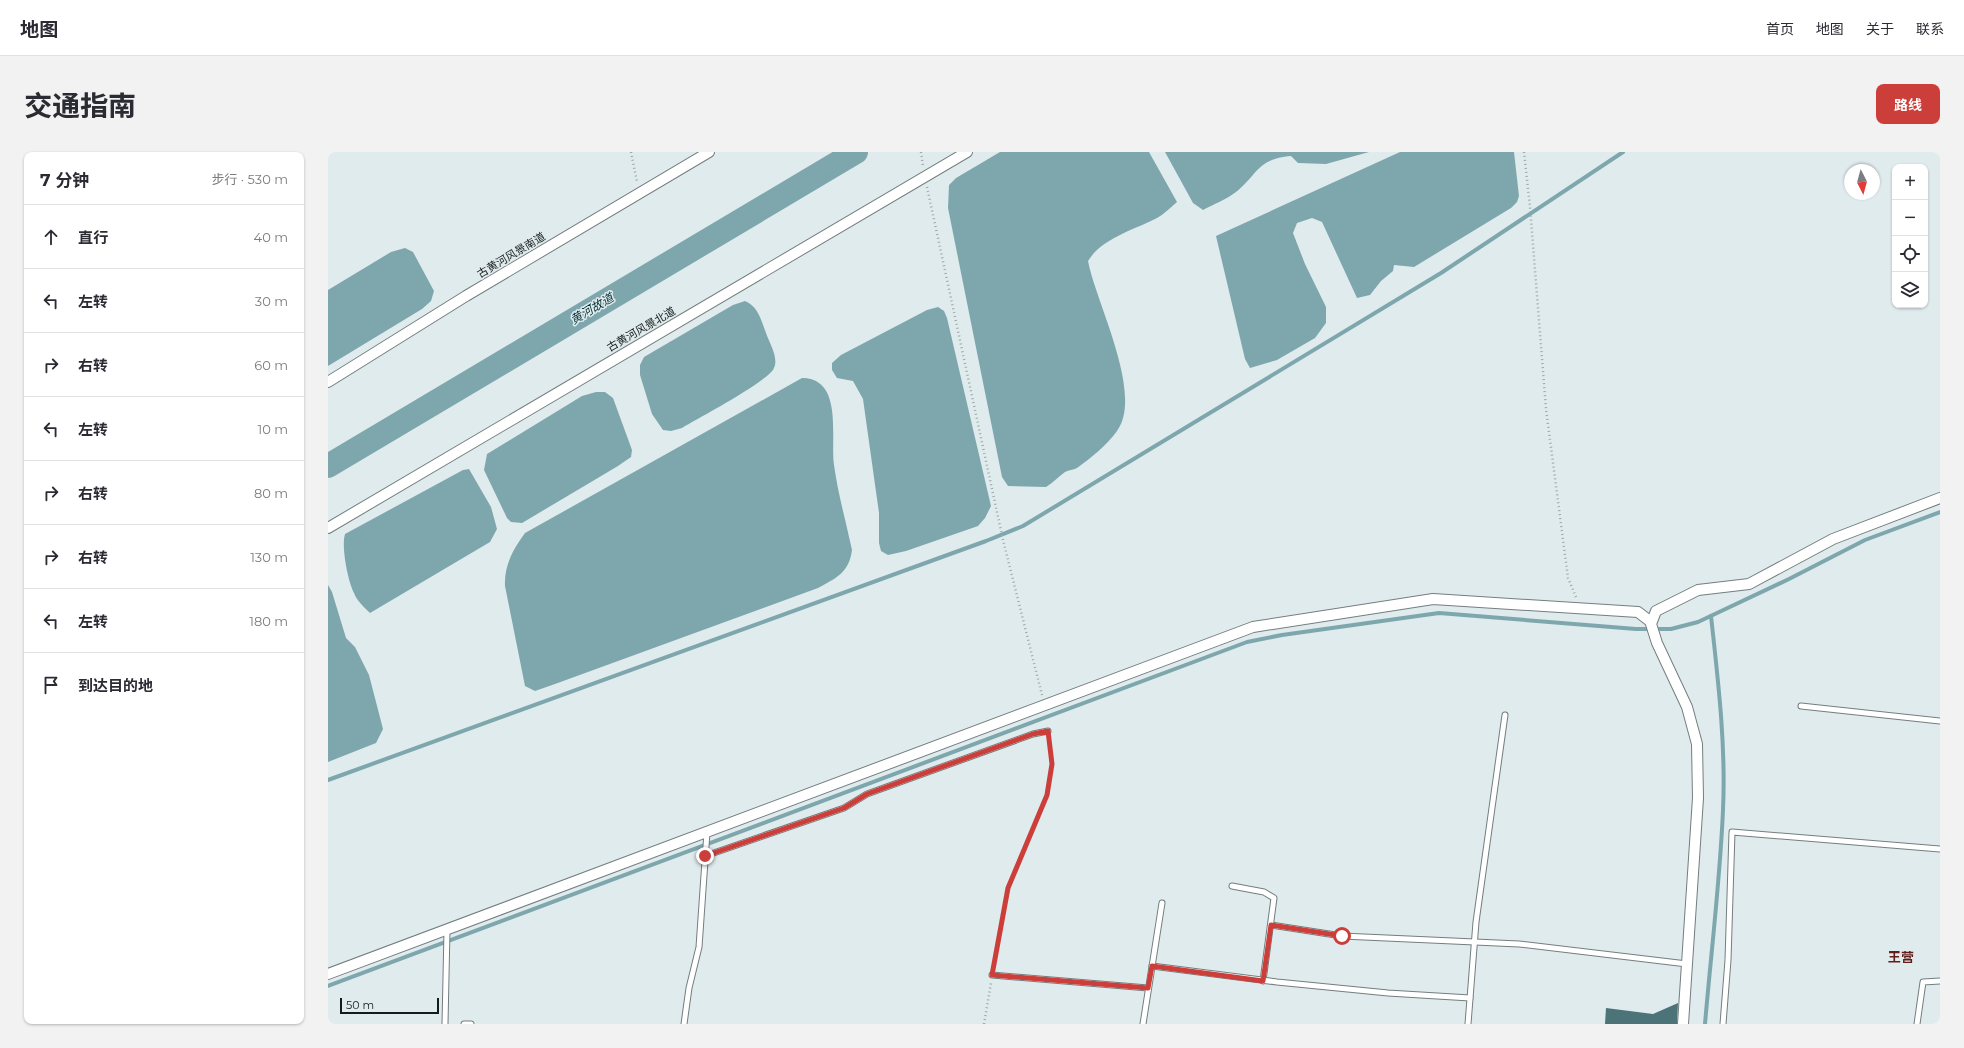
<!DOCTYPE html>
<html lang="zh">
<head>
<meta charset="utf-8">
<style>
  :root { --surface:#fff; --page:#f2f2f3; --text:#2b2b33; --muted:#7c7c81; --line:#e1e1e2; --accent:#cc3e3a }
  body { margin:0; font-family:Montserrat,"Noto Sans SC",sans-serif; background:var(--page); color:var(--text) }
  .controls { position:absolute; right:12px; top:12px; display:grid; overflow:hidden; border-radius:8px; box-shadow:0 1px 3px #0004 }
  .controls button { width:36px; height:36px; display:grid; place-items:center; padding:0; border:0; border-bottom:1px solid var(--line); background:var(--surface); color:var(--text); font:20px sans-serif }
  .compass { position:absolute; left:1516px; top:12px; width:36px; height:36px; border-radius:50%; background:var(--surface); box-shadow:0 1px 3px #0004; rotate:174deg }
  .scale { position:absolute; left:12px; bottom:10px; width:99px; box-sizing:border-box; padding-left:4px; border:2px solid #161a1b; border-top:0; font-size:11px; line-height:14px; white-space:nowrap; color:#161a1b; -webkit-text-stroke:3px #e0ebed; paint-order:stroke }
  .stop { position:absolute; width:12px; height:12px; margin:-9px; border:3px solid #cc3e3a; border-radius:50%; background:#fff }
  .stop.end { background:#cc3e3a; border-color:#fff; box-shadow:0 1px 4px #0008 }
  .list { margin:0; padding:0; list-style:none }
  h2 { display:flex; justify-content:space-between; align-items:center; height:52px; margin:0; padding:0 16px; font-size:17px }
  h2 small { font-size:13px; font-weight:400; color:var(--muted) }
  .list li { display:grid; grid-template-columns:26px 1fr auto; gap:12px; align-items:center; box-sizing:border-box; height:64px; padding:0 16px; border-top:1px solid var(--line) }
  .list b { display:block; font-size:15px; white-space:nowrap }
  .list em { font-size:13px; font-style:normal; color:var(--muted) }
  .icon { flex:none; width:22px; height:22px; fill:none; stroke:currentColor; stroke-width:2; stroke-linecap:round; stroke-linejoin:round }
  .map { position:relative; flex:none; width:1612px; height:872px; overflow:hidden; border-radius:8px }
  header { display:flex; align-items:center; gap:24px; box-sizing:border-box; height:56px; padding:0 20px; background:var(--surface); border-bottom:1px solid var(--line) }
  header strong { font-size:19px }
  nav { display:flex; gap:22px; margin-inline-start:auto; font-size:14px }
  .intro { display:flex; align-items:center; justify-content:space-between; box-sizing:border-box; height:96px; padding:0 24px }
  h1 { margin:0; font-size:28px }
  .button { padding:10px 18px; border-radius:8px; background:var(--accent); color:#fff; font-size:14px; font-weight:700 }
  main { display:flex; gap:24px; padding:0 24px }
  aside { flex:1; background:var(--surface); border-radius:8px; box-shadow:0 1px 3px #0004 }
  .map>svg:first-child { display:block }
  .water { fill:#7da7ad }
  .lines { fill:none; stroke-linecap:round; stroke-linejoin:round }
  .stream { stroke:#7da7ad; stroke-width:4 }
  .river { stroke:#7da7ad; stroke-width:24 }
  .building { fill:#4b7378 }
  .lane-casing { stroke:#747e7f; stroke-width:7 }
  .street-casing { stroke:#747e7f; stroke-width:12 }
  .path { stroke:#9ea7a8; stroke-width:2.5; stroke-dasharray:1 3; stroke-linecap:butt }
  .lane { stroke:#fff; stroke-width:5 }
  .street { stroke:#fff; stroke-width:10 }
  .route { stroke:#cc3e3a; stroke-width:5 }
  .labels { text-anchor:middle; stroke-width:3; stroke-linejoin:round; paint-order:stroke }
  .street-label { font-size:11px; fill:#161a1b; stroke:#e0ebed }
  .water-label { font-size:12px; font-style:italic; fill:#063237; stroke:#e0ebed }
  .quarter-label { font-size:13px; font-weight:bold; fill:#621e1b; stroke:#e0ebed }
</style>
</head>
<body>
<header>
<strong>地图</strong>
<nav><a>首页</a><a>地图</a><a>关于</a><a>联系</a></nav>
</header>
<div class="intro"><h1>交通指南</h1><a class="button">路线</a></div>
<main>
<aside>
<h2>7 分钟<small>步行 · 530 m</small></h2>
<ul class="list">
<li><svg class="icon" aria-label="ahead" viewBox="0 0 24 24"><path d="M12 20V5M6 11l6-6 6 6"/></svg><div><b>直行</b></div><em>40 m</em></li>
<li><svg class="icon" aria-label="left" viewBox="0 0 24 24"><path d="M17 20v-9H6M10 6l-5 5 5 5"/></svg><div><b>左转</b></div><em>30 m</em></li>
<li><svg class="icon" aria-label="right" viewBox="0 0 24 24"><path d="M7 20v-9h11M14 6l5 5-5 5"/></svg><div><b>右转</b></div><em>60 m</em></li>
<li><svg class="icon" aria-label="left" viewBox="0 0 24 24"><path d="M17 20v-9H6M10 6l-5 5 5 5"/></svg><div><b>左转</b></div><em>10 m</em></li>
<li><svg class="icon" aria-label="right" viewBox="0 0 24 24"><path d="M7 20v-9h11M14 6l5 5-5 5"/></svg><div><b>右转</b></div><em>80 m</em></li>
<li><svg class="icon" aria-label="right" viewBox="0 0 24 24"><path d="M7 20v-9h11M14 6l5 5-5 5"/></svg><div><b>右转</b></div><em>130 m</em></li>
<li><svg class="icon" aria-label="left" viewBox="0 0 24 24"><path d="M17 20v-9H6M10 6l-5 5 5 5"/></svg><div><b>左转</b></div><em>180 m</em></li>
<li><svg class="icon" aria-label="arrive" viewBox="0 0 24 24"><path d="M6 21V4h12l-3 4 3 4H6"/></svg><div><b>到达目的地</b></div></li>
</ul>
</aside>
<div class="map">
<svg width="1612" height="872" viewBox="0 0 1612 872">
  <rect width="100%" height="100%" fill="#e0ebed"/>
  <g class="water">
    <path d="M672,0H821L849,50C842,56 836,62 829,66C806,78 774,86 760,109C768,151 816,242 789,279C779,293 763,306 749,316C745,318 741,318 737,320C731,324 725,331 718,335L680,334L674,325L620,56L621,33L628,26Z"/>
    <path d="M837,0H1041L998,12L970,11L963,4C929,7 931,21 908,40C899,47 886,52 875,58L865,51Z"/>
    <path d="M1072,0H1186L1191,44L1189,50L1183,56L1086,115L1066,113L1065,119L1053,129L1042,143L1029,146L994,70L984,66L969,71L965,81L977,112L998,155V171L987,186L949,208L922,216L917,207L888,84Z"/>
    <path d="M77,96L85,100L106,139L103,149L94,157L0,214V138L63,100Z"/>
    <path d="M417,149C430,154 433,168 438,181C441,190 451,206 446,216C441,229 369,267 354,276L343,279L335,278L324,262L312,223V213L316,205L405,153Z"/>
    <path d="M610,155L616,159L619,166L663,354L657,366L650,374L578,399L560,403L553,399L551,391V361L535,247L525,229L509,226L504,218V211L513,203L599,158Z"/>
    <path d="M474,226C516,226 502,287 506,313C510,342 518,370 524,398C521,421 508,426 490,436L227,532L207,539L197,534L177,434C176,414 185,397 197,381Z"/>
    <path d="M268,240H277L285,246L304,298L303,305L290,314L194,371L183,370L179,366L156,318L159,302L254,244Z"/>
    <path d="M141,317L163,355L169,377L162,390L42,461C36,455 29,449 26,441C20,429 13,395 17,382L135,318Z"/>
    <path d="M0,433L4,440L18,486L27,495L41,523L55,577L48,591L0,610Z"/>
  </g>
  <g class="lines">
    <g class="stream">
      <path d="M0,628L658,389L695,374L1113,121L1295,0"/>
      <path d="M0,834L919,490L954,483L1111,461L1308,477H1343L1370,470L1461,427L1537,388L1612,360"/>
      <path d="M1377,872C1383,801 1392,729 1395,658C1398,593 1390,528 1383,464"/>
    </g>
    <path class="river" d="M0,314L528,0"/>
  </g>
  <path class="building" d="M1350,851L1349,872H1277L1278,856L1325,862Z"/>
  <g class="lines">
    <g class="lane-casing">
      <g id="lane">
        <path d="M1473,554L1612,569"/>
        <path d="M377,704L516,656L539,642L705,582L720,579"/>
        <path d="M904,734L936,740L946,746L935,829"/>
        <path d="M943,773L1014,784L1191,792L1359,812"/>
        <path d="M824,814L949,830L1060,841L1142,846"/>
        <path d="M664,823L820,836"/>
        <path d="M117,872L119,778"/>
        <path d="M136,872H143"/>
        <path d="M356,872L361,836L371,795L379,680"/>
        <path d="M815,872L834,751"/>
        <path d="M1140,872L1148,770L1177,563"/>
        <path d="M1395,872L1400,808L1404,680L1612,697"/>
        <path d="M1589,872L1595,830L1612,829"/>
      </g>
    </g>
    <g class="street-casing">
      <g id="street">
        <path d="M0,230L138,144L381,0"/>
        <path d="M0,376L639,0"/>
        <path d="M0,822L925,475L1105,447L1310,460L1323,470"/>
        <path d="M1355,872L1370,646L1369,592L1359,555L1329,491L1323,472L1328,459L1370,438L1421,432L1505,387L1612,346"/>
      </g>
    </g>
    <g class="path">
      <path d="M303,0L309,30"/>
      <path d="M593,0L595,14"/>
      <path d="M1196,0L1202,55L1218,257L1240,426L1248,445"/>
      <path d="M599,35L675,388L714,543"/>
      <path d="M666,814L680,736L719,643L724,612L721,587"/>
      <path d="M656,872L663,831"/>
    </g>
    <use href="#lane" class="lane"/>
    <use href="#street" class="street"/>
  </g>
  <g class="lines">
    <path class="route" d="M377,704L516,656L539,642L705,582L720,579L724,612L719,643L680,736L664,823L820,836L824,814L935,829L943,773L1014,784"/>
  </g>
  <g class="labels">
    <g class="street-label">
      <text transform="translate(183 103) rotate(-31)" y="4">古黄河风景南道</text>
      <text transform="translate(313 177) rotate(-30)" y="4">古黄河风景北道</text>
    </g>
    <g class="water-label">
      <text transform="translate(264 157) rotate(-31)" y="4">黄河故道</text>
    </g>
    <g class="quarter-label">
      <text x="1573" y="810">王营</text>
    </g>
  </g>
</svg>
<div class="controls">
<button>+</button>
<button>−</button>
<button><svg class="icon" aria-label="locate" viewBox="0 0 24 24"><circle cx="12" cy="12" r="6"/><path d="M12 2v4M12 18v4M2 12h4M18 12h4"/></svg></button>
<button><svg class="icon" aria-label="layers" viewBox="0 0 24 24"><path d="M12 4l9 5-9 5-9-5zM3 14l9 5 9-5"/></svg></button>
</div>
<svg class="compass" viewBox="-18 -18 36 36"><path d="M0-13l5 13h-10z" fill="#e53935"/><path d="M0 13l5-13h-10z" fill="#7c7c81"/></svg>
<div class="scale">50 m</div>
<div class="stop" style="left:1014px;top:784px"></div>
<div class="stop end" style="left:377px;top:704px"></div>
</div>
</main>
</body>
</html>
